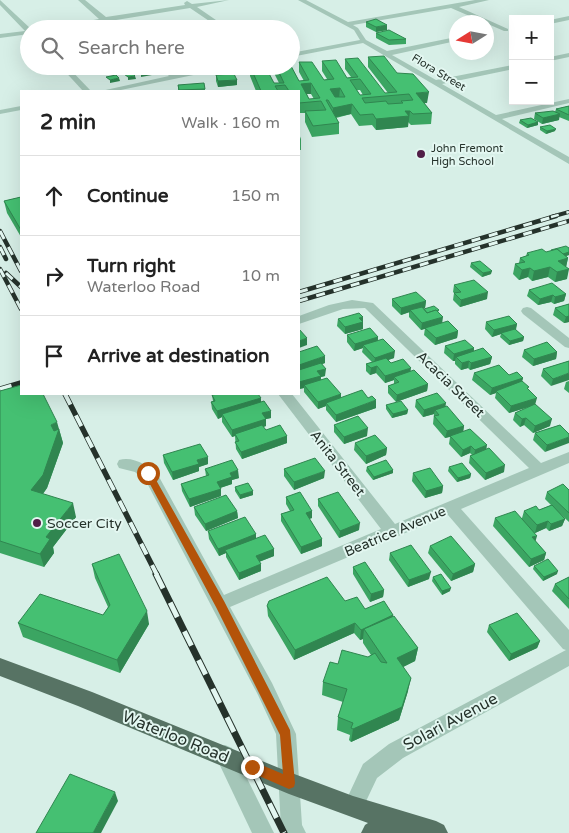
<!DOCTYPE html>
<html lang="en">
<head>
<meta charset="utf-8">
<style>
  :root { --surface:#fff; --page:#f6f6f6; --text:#222; --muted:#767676; --line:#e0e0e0 }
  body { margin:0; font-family:"Varela Round",sans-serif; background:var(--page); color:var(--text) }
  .controls { position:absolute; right:15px; top:15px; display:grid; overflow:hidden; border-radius:0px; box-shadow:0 5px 20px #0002 }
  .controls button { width:45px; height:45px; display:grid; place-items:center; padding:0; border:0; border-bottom:1px solid var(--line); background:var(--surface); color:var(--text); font:25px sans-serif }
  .compass { position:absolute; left:449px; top:15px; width:45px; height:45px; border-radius:50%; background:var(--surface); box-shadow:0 5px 20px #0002; rotate:259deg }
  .stop { position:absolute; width:15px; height:15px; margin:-11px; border:4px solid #b45309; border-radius:50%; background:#fff }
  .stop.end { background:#b45309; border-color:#fff; box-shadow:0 1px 5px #0008 }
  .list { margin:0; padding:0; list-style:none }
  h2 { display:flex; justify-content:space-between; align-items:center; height:65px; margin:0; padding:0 20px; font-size:21px }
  h2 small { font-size:16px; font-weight:400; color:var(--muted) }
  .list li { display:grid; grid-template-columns:32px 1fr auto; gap:15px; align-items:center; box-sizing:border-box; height:80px; padding:0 20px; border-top:1px solid var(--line) }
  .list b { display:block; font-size:19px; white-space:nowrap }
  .list p { margin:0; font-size:16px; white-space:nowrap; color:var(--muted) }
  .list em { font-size:16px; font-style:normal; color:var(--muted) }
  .icon { flex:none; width:28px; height:28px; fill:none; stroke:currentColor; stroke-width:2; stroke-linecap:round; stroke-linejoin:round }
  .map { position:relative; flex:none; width:569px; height:833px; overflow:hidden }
  .search { position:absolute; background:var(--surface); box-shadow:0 5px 20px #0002; left:20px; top:20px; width:280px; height:55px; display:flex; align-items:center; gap:12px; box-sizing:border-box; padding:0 18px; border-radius:28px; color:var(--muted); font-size:19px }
  .panel { position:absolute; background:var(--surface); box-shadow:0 5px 20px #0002; left:20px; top:90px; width:280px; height:305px; border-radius:0px }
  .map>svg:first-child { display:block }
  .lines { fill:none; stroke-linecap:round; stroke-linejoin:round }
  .minor { fill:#a4c6b8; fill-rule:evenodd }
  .major { fill:#577364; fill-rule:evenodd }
  .rail-far3-casing { stroke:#25322b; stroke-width:4 }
  .rail-far2-casing { stroke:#25322b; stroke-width:4.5 }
  .rail-far1-casing { stroke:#25322b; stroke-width:5.5 }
  .rail-casing { stroke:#25322b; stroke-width:7 }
  .rail-far3 { stroke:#e3f7f1; stroke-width:2.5; stroke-dasharray:8; stroke-linecap:butt }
  .rail-far2 { stroke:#e3f7f1; stroke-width:3; stroke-dasharray:9; stroke-linecap:butt }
  .rail-far1 { stroke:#e3f7f1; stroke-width:4; stroke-dasharray:12; stroke-linecap:butt }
  .rail { stroke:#e3f7f1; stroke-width:5; stroke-dasharray:16; stroke-linecap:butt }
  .wall { fill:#3ba562; fill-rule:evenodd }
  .shaded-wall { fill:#308650 }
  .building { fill:#45c072; stroke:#308650; fill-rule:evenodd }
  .route { fill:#b45309 }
  .poi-dot { fill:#511e47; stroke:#e3f7f1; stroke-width:2 }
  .labels { text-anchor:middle; stroke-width:4; stroke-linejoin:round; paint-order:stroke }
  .far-street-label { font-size:11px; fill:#25322b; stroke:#e3f7f1 }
  .far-poi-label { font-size:11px; fill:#25322b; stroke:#e3f7f1; text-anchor:start }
  .street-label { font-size:14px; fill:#25322b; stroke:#e3f7f1 }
  .poi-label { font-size:14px; fill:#25322b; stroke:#e3f7f1; text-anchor:start }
  .near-street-label { font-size:16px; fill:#25322b; stroke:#e3f7f1 }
</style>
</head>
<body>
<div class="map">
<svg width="569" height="833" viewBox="0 0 569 833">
  <rect width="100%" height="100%" fill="#d7efe7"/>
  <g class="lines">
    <g class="minor">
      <path d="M0,0L31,29H29V34L0,38V34L25,31L0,5Z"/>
      <path d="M78,0H85L106,17L185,5L184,3L187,1L192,4L229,0L197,7L229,29H221L190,8L110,21L119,29H112L103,22L61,29H44L99,19Z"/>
      <path d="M298,0H306L348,22L475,0H489L459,7L508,29V31H504L451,8L353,25L358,28L366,40L387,51L456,37V41L392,55L436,80L513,65V69L442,84L496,115L569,99V103L502,119L569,157V164L363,43L291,57V53L360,40L354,30Z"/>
      <path d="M569,16V20L550,24V20Z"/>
      <path d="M569,53V57L550,61V57Z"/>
      <path d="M60,66H67L91,91H83Z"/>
      <path d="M158,66H166L176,75L221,66H237L116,91H101L169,76Z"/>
      <path d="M21,106V110L0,114V110Z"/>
      <path d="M352,300L373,303L541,463L569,452V463L461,509L569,630V666L403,758L377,778L360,814L353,817L346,814L343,807L363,764L389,744L566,650L563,649L448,515L230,607L272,683L296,734L302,825L306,833H283L281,828L276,734L258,695L147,483L135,472L119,468L117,464L119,460C134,456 148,466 158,475L224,595L381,529L278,394H292L395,524L529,468L365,308L343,309L299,324V316L329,305Z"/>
      <path d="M527,307L531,308L569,338V348L565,347L523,314L521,311L523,308Z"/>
      <path d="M225,745L232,748L274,833H252L215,755L218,748Z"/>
    </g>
    <path class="major" d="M0,658L92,692L289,772L353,796L436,821L444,825L448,833H361L365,825L368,823L289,794L78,706L0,676Z"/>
    <g class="rail-far3-casing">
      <path id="rail-far3" d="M551,217L569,212"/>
    </g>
    <g class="rail-far2-casing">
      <g id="rail-far2">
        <path d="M0,231L21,271"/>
        <path d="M0,247L6,259"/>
        <path d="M0,269L21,309"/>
        <path d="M6,273L21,287"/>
        <path d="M299,292L556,216"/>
        <path d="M299,301L569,221"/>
      </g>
    </g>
    <g class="rail-far1-casing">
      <g id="rail-far1">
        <path d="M0,389L21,383"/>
        <path d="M65,394L157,575"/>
      </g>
    </g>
    <g class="rail-casing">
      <path id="rail" d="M156,574L284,833"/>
    </g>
    <use href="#rail-far3" class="rail-far3"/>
    <use href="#rail-far2" class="rail-far2"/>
    <use href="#rail-far1" class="rail-far1"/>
    <use href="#rail" class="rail"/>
  </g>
  <g class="wall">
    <path d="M366,22L387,30L376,32L366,27Z"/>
    <path d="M376,33L406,39V44L389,45L376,38Z"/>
    <path d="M368,57L397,73L427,103H424L432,113L431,124L411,125L408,122V127L376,130L372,125L359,126L351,114L336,118L339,123V134L312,137L305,122V113H299V91H256L250,76V66L274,83H279L275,75V66H291L299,81H304L299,72V62L324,80L327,79L322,71V61L347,78L351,77L345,69V59L385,93H388L368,67ZM357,90H360L363,95H360ZM307,94H311L314,99H309Z"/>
    <path d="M216,75L237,85L218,87L216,81Z"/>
    <path d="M178,85L205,89V91H178Z"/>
    <path d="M569,106V121L559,117V120L542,124L534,119L535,113L555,112L556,109Z"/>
    <path d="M520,120L538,122V125L527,128L519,123Z"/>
    <path d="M540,127L555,131L546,134L540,130Z"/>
    <path d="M299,134L301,139V150H299Z"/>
    <path d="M21,197V237L7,213L4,201Z"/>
    <path d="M569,248V255L566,256L568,258L566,267L567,279L555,282L548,277L532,281L528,277L519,280L513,274L515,264L519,263L520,258L526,256L527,253L546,252Z"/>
    <path d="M471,263L491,274L482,277L470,267Z"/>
    <path d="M454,285L487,299L460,307L453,300L454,293L453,292Z"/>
    <path d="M529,290L566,294L564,301L554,304L551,302L538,305L527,296Z"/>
    <path d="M392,299L426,301L425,308H423L424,309L439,310L438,312L442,323L458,331L457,338L435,345L424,335L425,328H427L421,330L409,317V312L401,315L392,306Z"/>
    <path d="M569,304V322L564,323L553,315L555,308Z"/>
    <path d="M338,319L362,321L363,329L345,334L337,326Z"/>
    <path d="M486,322L517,324L516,330L524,337L523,341L509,345L500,337L501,334L492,337L485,329Z"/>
    <path d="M347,335L378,337V341L394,358L388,360L391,363L411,371L428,384L427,391L396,402L388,393V386L394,384V380L385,383L376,373L370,375L366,371V364L372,362L362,352L363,348L354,351L347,342Z"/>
    <path d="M445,346L474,348V351L492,357L490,364L470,370L468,368L461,370L455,364V361H453L444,353Z"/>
    <path d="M524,350L557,352L556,359L533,366L522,357Z"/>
    <path d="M299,352L325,363L322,364L325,376L321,377V380L341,394V398L376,408L336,422L326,410V406L318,409L304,392V388L299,389Z"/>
    <path d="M569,361L551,386L541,376L543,369Z"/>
    <path d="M474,373L509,375L523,378L522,381L528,389L535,405L550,426L533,433L524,425L520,427L513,420L515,413L532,406L509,413L495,398L496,393L490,395L472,380Z"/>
    <path d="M569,381V393L564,389L566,382Z"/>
    <path d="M0,391L59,429L63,443L47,488L43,494L76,517L53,547L54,553L44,567L0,553Z"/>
    <path d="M214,394H258L261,402L271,418L266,419V426L263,427L266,430L287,436V443L242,459L236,449L235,436L232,437L222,422V417L218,419L212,409L211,402L213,401L212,395H215Z"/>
    <path d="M416,400L445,407L464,426L463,431L486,450L504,472L485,480L469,463L470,456L472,455L470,453L461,457L449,444L450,437L445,438L433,424L434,414L423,417L415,407Z"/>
    <path d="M386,405L408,410L407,414L392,418L386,409Z"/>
    <path d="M334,425L367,436L344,444L334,432Z"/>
    <path d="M560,425L545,452L533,440L535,433Z"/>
    <path d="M355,443L387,448L386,455L366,464L354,450Z"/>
    <path d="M163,455L208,464L199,467V471L173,480L164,463Z"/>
    <path d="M367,467L393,470V473L373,480L366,471Z"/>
    <path d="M449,467L471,474L470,478L457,482L448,471Z"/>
    <path d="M205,469L239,478L232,480V484L220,488L221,496L190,507L182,491L181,484L206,476Z"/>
    <path d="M284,469L324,478L294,490L284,476Z"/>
    <path d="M413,473L443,486L442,493L425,498L412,481Z"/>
    <path d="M235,487L253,495L240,499L235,491Z"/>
    <path d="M569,490V522L557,511L565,519L562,526L549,531L546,528L535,533V541L546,553L544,560L529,567L493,526L495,518H522L524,511L539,510L551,505L545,499L547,492Z"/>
    <path d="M286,497L312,511V518L309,519L322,539V546L301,554L281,521V514L290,511L286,504Z"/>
    <path d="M318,499L359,530L339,538L318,506Z"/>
    <path d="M194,507L237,511L238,518L206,531L195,515Z"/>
    <path d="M208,531L256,534V538L274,549V556L259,562L261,571L239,580L226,557V553L219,556L209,539Z"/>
    <path d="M430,546L475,564L473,572L451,581L428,553Z"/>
    <path d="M390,553L429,579L408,587L389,560Z"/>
    <path d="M92,564L149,624L120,673L23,637L18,623L103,615L108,607L95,578Z"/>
    <path d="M534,566L557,574L543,581L533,569Z"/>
    <path d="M353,567L384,590L383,597L370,602L353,574Z"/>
    <path d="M433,577L450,591L442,595L432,581Z"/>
    <path d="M569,577V609L552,591L555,584Z"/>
    <path d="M345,601L365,609L393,615V616L418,648L415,661L403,667L408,691L399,720L351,742L349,740L350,735L337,730L338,717L343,702L322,695L323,682L338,664L368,657L371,655L363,643V639L360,640L354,633L294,660L268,616L267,606Z"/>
    <path d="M489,625L540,641L537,648L509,661L487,632Z"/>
  </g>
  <g class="shaded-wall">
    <path d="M387,25V30L376,32V27Z"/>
    <path d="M127,66H141V67L127,70Z"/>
    <path d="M183,66H195V67L183,69Z"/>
    <path d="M152,72V75L141,77V74Z"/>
    <path d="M135,76L136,79L128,80V77Z"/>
    <path d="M119,78L120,81L110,83V80Z"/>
    <path d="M237,80V85L218,87V81Z"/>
    <path d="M311,83V94H301V84Z"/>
    <path d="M340,88L339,99L329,100L330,89Z"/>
    <path d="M429,92L427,103L415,104L416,93Z"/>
    <path d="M352,104L351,114L332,118L333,108Z"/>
    <path d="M405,111H410L408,127L376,130V119Z"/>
    <path d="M560,114L559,120L542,124L543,118Z"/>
    <path d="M538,122V125L527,128L528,125Z"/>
    <path d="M556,129L555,131L546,134L547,131Z"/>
    <path d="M569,252V255L557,259L558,255Z"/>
    <path d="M568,258L566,267L558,261Z"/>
    <path d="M550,267L548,277L532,281L534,271Z"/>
    <path d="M530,268L528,277L519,280L522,270Z"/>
    <path d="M569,269L567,279L555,282L557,272Z"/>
    <path d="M492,271L491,274L482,277L483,273Z"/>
    <path d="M488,292L487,299L460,307L461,300Z"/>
    <path d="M566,294L564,301L554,304L555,297Z"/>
    <path d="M553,295L551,302L538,305L540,299Z"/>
    <path d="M426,301L425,308L411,312L410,310V312L401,315V308Z"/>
    <path d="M569,316V322L564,323L566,317Z"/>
    <path d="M363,317V329L345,334V327L359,318Z"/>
    <path d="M443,317L442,324L421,330L422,323Z"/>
    <path d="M517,324L515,331L501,333V334L492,337L494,330Z"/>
    <path d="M458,331L457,338L435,345L436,338Z"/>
    <path d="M378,337L377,344L363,345V348L354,351L355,344Z"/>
    <path d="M524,337L523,341L509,345L510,341Z"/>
    <path d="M307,338V345L299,348V341Z"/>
    <path d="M474,348L473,355L456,357L455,361H453L454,354Z"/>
    <path d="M395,351L394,358L374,365L375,358Z"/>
    <path d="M557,352L556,359L533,366L534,359Z"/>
    <path d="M325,356V363L299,372V365Z"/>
    <path d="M492,357L490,364L470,370L471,363Z"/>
    <path d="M469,361L468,368L461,370L462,363Z"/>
    <path d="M377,366L376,373L370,375L371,368Z"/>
    <path d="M411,368L410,375L394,377V380L385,383V376Z"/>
    <path d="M326,369L325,376L321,377L320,383L304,385V388L299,389V382L317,371Z"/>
    <path d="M569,373V380L551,386L553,379Z"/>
    <path d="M523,378L521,385L496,391V393L490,395L492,388Z"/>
    <path d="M428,384L427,391L396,402L397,395Z"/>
    <path d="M341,394V401L326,403V406L318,409V402Z"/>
    <path d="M261,398V405L222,414V417L218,419L217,411Z"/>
    <path d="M537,398L535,405L509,413L511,406Z"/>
    <path d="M376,400V408L336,422V415Z"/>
    <path d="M446,403L445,410H435L434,414L423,417L424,410Z"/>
    <path d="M408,410L407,414L392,418L393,414Z"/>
    <path d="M271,411V418L266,419V426L236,436L235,434V436L232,437V430L262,413Z"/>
    <path d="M526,418L524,425L520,427L522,419Z"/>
    <path d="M552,419L550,426L533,433L535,426Z"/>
    <path d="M57,422L63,443L47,488L35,504L31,490L51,425Z"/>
    <path d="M464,426L463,433L445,438L447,431Z"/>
    <path d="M368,428L367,436L344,444V437Z"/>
    <path d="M287,436V443L242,459L241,452Z"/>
    <path d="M569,437V443L545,452L547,445Z"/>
    <path d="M487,445L486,452L474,457L475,450Z"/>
    <path d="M471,446L470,453L461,457L463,450Z"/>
    <path d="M387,448L386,455L366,464V456Z"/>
    <path d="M208,457V464L199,467V471L173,480L172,472L197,460Z"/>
    <path d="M505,465L504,472L485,480L486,473Z"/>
    <path d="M238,470L239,478L232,480V484L217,489V482L230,473Z"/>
    <path d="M393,470V473L373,480L374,477Z"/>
    <path d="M325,471L324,478L294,490V482Z"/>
    <path d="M471,474L470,478L457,482L458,478Z"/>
    <path d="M443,486L442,493L425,498L426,491Z"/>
    <path d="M221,489V496L190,507L189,499Z"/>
    <path d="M253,491V495L240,499V495Z"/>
    <path d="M73,503L76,517L53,547L54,553L44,567L40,554L46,537Z"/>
    <path d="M237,511L238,518L206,531L205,524Z"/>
    <path d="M312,511V518L305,520L306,513Z"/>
    <path d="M565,519L562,526L549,531L551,524Z"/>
    <path d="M548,521L546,528L535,533L537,525Z"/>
    <path d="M360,523L359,530L339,538L340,531Z"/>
    <path d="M256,534V541L225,550L226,553L219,556L218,549Z"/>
    <path d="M537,536L535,543L532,537Z"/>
    <path d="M322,539V546L301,554V547Z"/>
    <path d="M274,549V556L256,563V556Z"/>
    <path d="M546,553L544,560L529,567L531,559Z"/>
    <path d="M261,564V571L239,580V573Z"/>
    <path d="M475,564L473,572L451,581L453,574Z"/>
    <path d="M558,571L557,574L543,581L544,577Z"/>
    <path d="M431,572L429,579L408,587L409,580Z"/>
    <path d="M451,588L450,591L442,595V591Z"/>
    <path d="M384,590L383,597L370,602L371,594Z"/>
    <path d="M147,611L149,624L120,673L117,660Z"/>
    <path d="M393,615L391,625L364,629L363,639L360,640L361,630Z"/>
    <path d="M355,623L354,633L294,660L295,650Z"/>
    <path d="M540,641L537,648L509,661L511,654Z"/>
    <path d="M418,648L415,661L395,671L397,658Z"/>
    <path d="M411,678L408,691L399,720L351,742L353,729Z"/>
    <path d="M115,792L118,801L101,833H93Z"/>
  </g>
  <g class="building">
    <path d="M376,19L387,25L376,27L366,22Z"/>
    <path d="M389,30L406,39L389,40L376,33Z"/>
    <path d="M384,56L397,73L413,74L429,92L416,93L432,113L413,114L410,111H405L409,116L376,119L373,114L360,115L352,104L333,108L328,100H326L339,123L313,126L305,111L326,110L321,101L299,103V91H289L285,85L275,86L278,91H261L250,66H265L274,83H284L276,66H291L299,81L309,80L299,62H312L324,80L334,79L322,61L336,60L347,78L358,77L345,59L358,58L385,93L397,92L368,57ZM360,79L371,94L360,95L350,80ZM311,83L320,98L309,99L301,84ZM340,88L345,97H335L330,89ZM409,94L413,100L401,101L403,103L388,104L386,101L365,103L362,98Z"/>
    <path d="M145,68L152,72L141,74L137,72L139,71L137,69Z"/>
    <path d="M132,73L135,76L128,77L124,74Z"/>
    <path d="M234,74L237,80L218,81L216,75Z"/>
    <path d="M116,75L119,78L110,80L106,77Z"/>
    <path d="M204,83L205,89L179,90L178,85Z"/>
    <path d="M569,106V115L556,109Z"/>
    <path d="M553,111L560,114L543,118L535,113Z"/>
    <path d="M531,118L538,122L528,125L520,120Z"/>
    <path d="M550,125L556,129L547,131L540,127Z"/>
    <path d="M21,197V230L4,201Z"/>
    <path d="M566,246L569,248V252L563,254L557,249L552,251L551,250Z"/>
    <path d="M542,249L546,252L557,249L568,258L558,261L569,269L557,272L550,267L534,271L530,268L522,270L515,264L525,262L520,258L529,255L527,253Z"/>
    <path d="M480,261L492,271L483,273L471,263Z"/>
    <path d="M474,280L488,292L461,300L454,293L461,292L454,285Z"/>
    <path d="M552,283L566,294L555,297L553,295L540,299L529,290Z"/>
    <path d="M416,292L426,301L401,308L392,299Z"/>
    <path d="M569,304V316L566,317L555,308Z"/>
    <path d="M434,306L439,310L437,311L436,310L427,313L424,309Z"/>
    <path d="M422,307L427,313L436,310L443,317L422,323L410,310Z"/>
    <path d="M359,313L363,317L359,318L363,322L345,327L338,319Z"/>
    <path d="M509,316L517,324L494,330L486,322Z"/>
    <path d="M448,321L458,331L436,338L425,328Z"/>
    <path d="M370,328L378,337L355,344L347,335Z"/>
    <path d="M299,329L307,338L299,341Z"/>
    <path d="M515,329L524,337L510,341L501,333Z"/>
    <path d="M383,339L395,351L375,358L363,345Z"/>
    <path d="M465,340L474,348L454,354L445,346Z"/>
    <path d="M547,342L557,352L534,359L524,350Z"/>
    <path d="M317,346L325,356L299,365V352Z"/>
    <path d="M483,348L492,357L471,363L469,361L462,363L456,357Z"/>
    <path d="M386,358L391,363L403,359L411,368L385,376L377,366L371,368L366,364Z"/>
    <path d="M569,361V373L553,379L543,369Z"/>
    <path d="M321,363L326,369L317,371L321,376L299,382V370Z"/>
    <path d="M499,365L509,375L517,372L523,378L492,388L474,373Z"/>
    <path d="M414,370L428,384L397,395L388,386L399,382L394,377Z"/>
    <path d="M327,378L341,394L318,402L304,385Z"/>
    <path d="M522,381L529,387L527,388L537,398L511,406L496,391Z"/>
    <path d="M21,385V394H43L57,422L51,425L54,431L59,429L43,475L31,490L73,503L46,537L50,539L40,554L0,541V391Z"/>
    <path d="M362,390L368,398L372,396L376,400L336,415L326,403Z"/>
    <path d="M437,393L446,403L424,410L416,400Z"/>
    <path d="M218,394H258L261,398L217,411L211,402L215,401L212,395Z"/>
    <path d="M264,401L271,411L262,413L266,419L232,430L222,414Z"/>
    <path d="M401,401L408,410L393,414L386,405Z"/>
    <path d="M535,404L552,419L535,426L526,418L522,419L515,413Z"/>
    <path d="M447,406L464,426L447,431L434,416L439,415L435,410Z"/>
    <path d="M358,416L368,428L344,437L334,425Z"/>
    <path d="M262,425L266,430L280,425L287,436L241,452L235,442L239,441L235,434Z"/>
    <path d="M560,425L569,434V437L547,445L535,433Z"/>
    <path d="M470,429L487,445L475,450L471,446L463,450L450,436Z"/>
    <path d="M375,435L387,448L366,456L355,443Z"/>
    <path d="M200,444L208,457L197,460L199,464L172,472L163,455Z"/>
    <path d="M489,448L505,465L486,473L470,456Z"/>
    <path d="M315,458L325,471L294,482L284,469Z"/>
    <path d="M232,460L238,470L230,473L232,477L217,482L221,489L189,499L181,484L209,475L205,469Z"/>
    <path d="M386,460L393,470L374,477L367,467Z"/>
    <path d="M462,463L471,474L458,478L449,467Z"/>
    <path d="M430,468L443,486L426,491L413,473Z"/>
    <path d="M248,483L253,491L240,495L235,487Z"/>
    <path d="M563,484L569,490V513L547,492Z"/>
    <path d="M300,492L312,511L306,513L322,539L301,547L281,514L294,510L286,497Z"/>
    <path d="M338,492L360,523L340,531L318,499Z"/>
    <path d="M226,495L237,511L205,524L194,507Z"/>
    <path d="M552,505L565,519L551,524L548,521L537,525L524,511L536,506L539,510Z"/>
    <path d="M515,511L537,536L532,537L546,553L531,559L495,518Z"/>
    <path d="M245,517L256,534L218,549L208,531Z"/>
    <path d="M265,535L274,549L256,556L261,564L239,573L225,550Z"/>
    <path d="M451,536L475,564L453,574L430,546Z"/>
    <path d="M411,545L431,572L409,580L390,553Z"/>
    <path d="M119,554L147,611L117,660L18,623L40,594L103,615L110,605L92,564Z"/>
    <path d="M548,559L558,571L544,577L534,566Z"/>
    <path d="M365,562L384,590L371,594L353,567Z"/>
    <path d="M441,574L451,588L442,591L433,577Z"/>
    <path d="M327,577L345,601L357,597L365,609L384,601L393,615L361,630L355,623L295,650L267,606L269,601Z"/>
    <path d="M569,577V599L555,584Z"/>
    <path d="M517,613L540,641L511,654L489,625Z"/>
    <path d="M394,616L418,648L397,658L411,678L402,707L353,729L351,728L353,723L338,717L347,689L323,682L330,662L338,664L342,650L368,657L375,653L381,662L387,663L364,629Z"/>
    <path d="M70,774L115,792L93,833H36Z"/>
  </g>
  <path class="route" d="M148,470L151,471L224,601L290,730L295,783L294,787L289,789L248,771L246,767L248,763L252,761L283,774L280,735L216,607L144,473Z"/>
  <g class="poi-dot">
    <circle cx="421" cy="154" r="5"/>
    <circle cx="37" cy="523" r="5"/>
  </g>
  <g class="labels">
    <g class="far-street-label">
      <text transform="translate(439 72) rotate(31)" y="4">Flora Street</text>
    </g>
    <g class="far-poi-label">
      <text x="431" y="152">John Fremont<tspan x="431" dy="13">High School</tspan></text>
    </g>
    <g class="street-label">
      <text transform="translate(451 384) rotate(44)" y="5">Acacia Street</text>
      <text transform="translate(338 463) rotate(52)" y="5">Anita Street</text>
      <text transform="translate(395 531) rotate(-23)" y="5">Beatrice Avenue</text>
    </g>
    <g class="poi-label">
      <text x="47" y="528">Soccer City</text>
    </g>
    <g class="near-street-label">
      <text transform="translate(450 721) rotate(-28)" y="6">Solari Avenue</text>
      <text transform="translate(176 736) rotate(22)" y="6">Waterloo Road</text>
    </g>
  </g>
</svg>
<div class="controls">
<button>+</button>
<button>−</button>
</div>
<svg class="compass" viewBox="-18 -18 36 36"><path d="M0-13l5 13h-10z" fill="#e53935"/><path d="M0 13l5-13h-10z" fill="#767676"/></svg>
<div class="stop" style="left:148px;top:473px"></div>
<div class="stop end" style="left:252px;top:767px"></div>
<div class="search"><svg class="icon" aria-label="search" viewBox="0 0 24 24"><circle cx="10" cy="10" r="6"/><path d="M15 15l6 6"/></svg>Search here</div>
<section class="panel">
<h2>2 min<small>Walk · 160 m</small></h2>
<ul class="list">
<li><svg class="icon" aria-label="ahead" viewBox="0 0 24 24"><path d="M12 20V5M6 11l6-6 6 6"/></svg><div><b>Continue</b></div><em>150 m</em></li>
<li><svg class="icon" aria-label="right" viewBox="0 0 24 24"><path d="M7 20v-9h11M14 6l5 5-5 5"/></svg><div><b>Turn right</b><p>Waterloo Road</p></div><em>10 m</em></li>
<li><svg class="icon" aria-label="arrive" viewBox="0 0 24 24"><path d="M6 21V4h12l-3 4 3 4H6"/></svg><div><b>Arrive at destination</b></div></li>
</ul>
</section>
</div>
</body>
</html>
